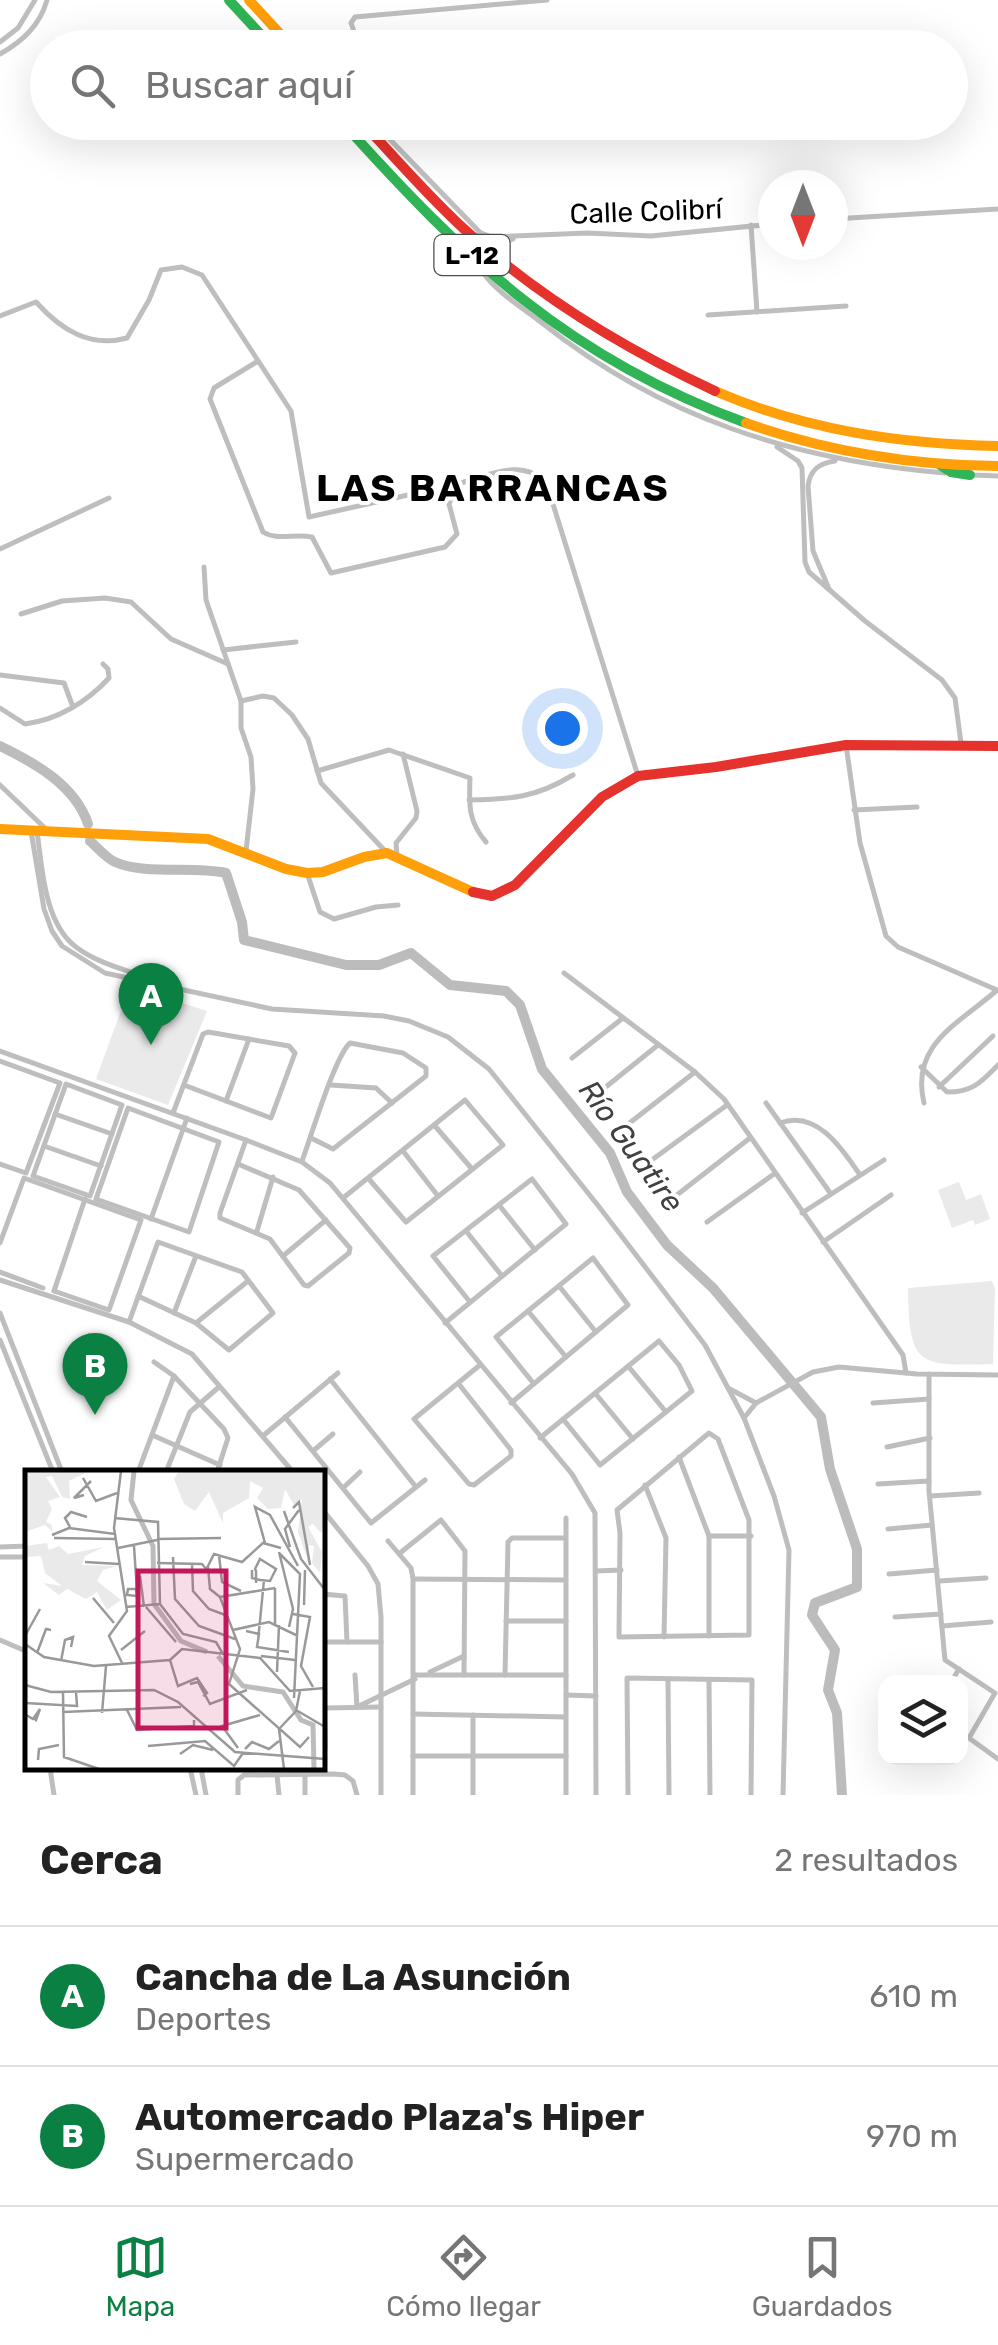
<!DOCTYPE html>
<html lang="es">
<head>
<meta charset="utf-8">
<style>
  :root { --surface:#fff; --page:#f2f2f2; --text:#222; --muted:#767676; --line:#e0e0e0; --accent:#0b8043 }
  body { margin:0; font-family:Rubik,sans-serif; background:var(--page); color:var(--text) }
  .controls { position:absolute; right:30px; bottom:30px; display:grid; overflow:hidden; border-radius:20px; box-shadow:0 10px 40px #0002 }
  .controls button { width:90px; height:90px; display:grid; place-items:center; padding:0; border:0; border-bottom:2px solid var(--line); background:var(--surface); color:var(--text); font:50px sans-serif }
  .compass { position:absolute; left:758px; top:170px; width:90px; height:90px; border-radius:50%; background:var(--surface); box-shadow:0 10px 40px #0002; rotate:180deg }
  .you { position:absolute; left:562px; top:728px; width:35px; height:35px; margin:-25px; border:8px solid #fff; border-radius:50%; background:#1a73e8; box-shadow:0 0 0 15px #1a73e833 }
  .badge { display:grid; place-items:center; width:65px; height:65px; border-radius:50%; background:var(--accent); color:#fff; font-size:32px; font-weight:700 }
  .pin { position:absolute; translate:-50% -82px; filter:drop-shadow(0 2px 5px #0008) }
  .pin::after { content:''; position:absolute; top:52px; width:35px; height:30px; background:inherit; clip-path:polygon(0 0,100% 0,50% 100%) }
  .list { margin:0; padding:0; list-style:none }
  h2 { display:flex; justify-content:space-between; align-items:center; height:130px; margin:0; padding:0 40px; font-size:42px }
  h2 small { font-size:32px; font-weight:400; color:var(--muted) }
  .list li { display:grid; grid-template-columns:65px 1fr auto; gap:30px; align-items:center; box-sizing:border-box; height:140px; padding:0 40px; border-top:2px solid var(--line) }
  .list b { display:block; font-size:38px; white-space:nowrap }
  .list p { margin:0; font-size:32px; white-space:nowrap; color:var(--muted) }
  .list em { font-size:32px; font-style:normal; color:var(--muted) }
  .icon { flex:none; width:55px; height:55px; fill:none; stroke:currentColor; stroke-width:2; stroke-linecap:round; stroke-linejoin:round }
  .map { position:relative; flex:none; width:998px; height:1795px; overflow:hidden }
  .search { position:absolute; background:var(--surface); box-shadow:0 10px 40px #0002; left:30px; right:30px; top:30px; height:110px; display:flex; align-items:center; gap:25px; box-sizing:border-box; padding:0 35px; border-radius:55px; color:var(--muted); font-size:38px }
  .sheet { height:410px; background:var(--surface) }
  nav { display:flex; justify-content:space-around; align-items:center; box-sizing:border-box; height:140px; border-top:2px solid var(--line); background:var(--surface); font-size:28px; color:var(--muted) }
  nav a { display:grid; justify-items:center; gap:5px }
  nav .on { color:var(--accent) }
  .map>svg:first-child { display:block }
  .green { fill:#eaeaea }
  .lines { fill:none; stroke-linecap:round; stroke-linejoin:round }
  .river { stroke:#bcbcbc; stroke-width:10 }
  .street { stroke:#bebebe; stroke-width:5 }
  .fast { stroke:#30b455; stroke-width:10 }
  .slow { stroke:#ff9f0a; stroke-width:10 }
  .jam { stroke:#e5322d; stroke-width:10 }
  .labels { text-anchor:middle; stroke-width:8; stroke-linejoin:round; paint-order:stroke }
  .shield { fill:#fff; stroke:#4c4c4c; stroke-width:2.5 }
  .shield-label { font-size:25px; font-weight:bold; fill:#000 }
  .street-label { font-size:28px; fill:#000; stroke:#fff }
  .water-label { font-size:30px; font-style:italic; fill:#414141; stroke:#fff }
  .district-label { font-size:38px; font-weight:bold; letter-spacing:2.5px; fill:#000; stroke:#fff }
  .inset-river { fill:none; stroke:#bcbcbc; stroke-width:5 }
  .inset-road { fill:none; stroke:#999; stroke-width:2.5 }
  .view { fill:#c2185b; fill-opacity:0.15; stroke:#c2185b; stroke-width:5 }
  .inset-edge { fill:none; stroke:#000; stroke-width:5 }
</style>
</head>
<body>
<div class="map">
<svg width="998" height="1795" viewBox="0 0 998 1795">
  <rect width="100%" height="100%" fill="#fff"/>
  <g class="green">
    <path d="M130,986L207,1011L168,1105L96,1079Z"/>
    <path d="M959,1182L966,1200L981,1194L990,1219L975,1225L973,1220L952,1228L938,1190Z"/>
    <path d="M992,1281L995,1289L993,1364C918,1366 909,1367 908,1288Z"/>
  </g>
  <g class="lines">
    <g class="river">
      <path d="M0,746C35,763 75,785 88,824"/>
      <path d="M90,841C97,847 106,858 115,862C144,875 194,866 226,873L242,922L244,940L346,965H379L411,953L450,985L506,991L520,1005L542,1069L610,1153L627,1192L667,1245L713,1288L821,1417L830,1469L857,1549V1587L815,1603L812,1615L835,1650L828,1690L837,1713L842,1795"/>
    </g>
    <g class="street">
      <path d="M0,42L18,28L35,0"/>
      <path d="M360,48L351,23L355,17L547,0"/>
      <path d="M0,54C23,41 40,25 47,0"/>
      <path d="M373,122L497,250"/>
      <path d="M833,219L998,209"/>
      <path d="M751,225L757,312"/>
      <path d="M479,232L491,237L587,233L651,236L773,224"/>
      <path d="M504,256L501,244L513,239"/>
      <path d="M484,274C498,293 523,308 542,323C662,418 794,460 945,473"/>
      <path d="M708,315L846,306"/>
      <path d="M0,316L36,302C61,330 90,348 127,338L149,300L161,270L182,267L202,275L291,411L309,517L408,495"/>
      <path d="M258,361L214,388L210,399L263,532C277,541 295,533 312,537L331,573L445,547L457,534L449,504L457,484C486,476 525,456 547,485L638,776"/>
      <path d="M777,447L798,461L802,468L805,562L809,572L865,621L942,680L955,698L961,743"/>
      <path d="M971,475L998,476"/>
      <path d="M0,549L109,498"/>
      <path d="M204,567L206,600L241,701V728L251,757L253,789L246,851"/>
      <path d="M829,589L813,551L808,486C810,470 819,463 835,461"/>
      <path d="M21,614L62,601L105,598L131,602L171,639L228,664"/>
      <path d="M223,650L296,642"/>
      <path d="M0,675L64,683L73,707"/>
      <path d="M241,701L263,696L274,698L292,715L308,739L321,783L387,853"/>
      <path d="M0,708L25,724C57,720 87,702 109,678L108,669L103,664"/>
      <path d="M846,745L860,843L886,936L898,947L997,990"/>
      <path d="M317,771L389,750L470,778C469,805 468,821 486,842"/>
      <path d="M0,785L48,831"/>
      <path d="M469,800C512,799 535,798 573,775"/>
      <path d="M854,810L917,807"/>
      <path d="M31,831L44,909L52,931L62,946L105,973L272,1009L384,1016L409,1021L448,1037L489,1069L600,1208L705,1345L744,1418L774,1496L789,1550L783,1795"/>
      <path d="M37,831C42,867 44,923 76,947C93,960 113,966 133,973L135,980"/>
      <path d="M397,855L396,843L416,818L417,811L403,754"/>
      <path d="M307,873L320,912L334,919L376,907L398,905"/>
      <path d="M564,973L695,1072L724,1099L903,1355L906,1373"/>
      <path d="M0,1051L246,1140L302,1162L330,1183L572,1474L595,1513L596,1795"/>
      <path d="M572,1058L623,1018"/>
      <path d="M0,1061L60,1083L26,1173L0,1164"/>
      <path d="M921,1067L947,1092C973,1092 981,1082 998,1065"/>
      <path d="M66,1084L122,1105L90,1196L33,1176Z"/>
      <path d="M331,1085L376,1088L392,1103"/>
      <path d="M939,1087L993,1036"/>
      <path d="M602,1090L658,1045"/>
      <path d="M226,1101L249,1039"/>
      <path d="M766,1103L831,1194"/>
      <path d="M924,1103C910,1045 958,1024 996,991"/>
      <path d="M128,1108L219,1142L189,1232L96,1199Z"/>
      <path d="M173,1113L203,1034L208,1032L289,1046L295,1053L271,1118L184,1085"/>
      <path d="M55,1114L112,1134"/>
      <path d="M780,1123C817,1109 843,1150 860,1175"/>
      <path d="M627,1125L695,1072"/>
      <path d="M435,1126L472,1169"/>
      <path d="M44,1146L101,1166"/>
      <path d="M403,1151L438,1196"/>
      <path d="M302,1161C311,1137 335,1056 350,1043L403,1053L426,1068V1076L333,1149L311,1138"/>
      <path d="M649,1162L727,1105"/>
      <path d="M238,1164L299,1190L350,1248L349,1253L308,1286L304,1285L270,1239L220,1218V1213L246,1140"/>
      <path d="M343,1198L465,1100L503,1145L406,1222L368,1178"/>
      <path d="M673,1198L750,1138"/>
      <path d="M499,1205L535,1250"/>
      <path d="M802,1213L884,1160"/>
      <path d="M151,1219L187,1118"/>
      <path d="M707,1222L774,1174"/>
      <path d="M257,1231L273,1177"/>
      <path d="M466,1231L502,1276"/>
      <path d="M823,1242L891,1195"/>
      <path d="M0,1243L24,1178L141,1220L109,1310L54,1291"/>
      <path d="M283,1256L326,1220"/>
      <path d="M0,1272L43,1288"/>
      <path d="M0,1280L129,1322L192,1354L293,1472"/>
      <path d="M559,1286L596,1332"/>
      <path d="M54,1291L85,1199"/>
      <path d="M528,1311L566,1357"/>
      <path d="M0,1313L62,1472"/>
      <path d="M174,1313L196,1256"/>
      <path d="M129,1322L158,1242L242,1272L273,1313L229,1350L196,1323L138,1296"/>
      <path d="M196,1323L248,1281"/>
      <path d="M445,1323L566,1224L532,1179L433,1256L470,1302"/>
      <path d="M0,1340L53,1472"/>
      <path d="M154,1362L174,1376L224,1429L228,1438L217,1472"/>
      <path d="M628,1366L666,1412"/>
      <path d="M929,1374V1491L945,1660L995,1693L969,1738L998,1759"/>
      <path d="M330,1379L416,1487"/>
      <path d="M458,1383L511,1450V1456L474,1485L469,1484L414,1419L480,1365"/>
      <path d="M728,1388L756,1403"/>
      <path d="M595,1393L633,1439"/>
      <path d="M511,1403L628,1305L593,1258L496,1337L534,1384"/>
      <path d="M873,1403L929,1399"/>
      <path d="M285,1417L371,1523L425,1480"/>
      <path d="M744,1418L756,1403L813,1372L839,1367L917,1374L998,1375"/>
      <path d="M709,1433L718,1439L749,1520V1635L619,1637L620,1533L617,1510Z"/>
      <path d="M152,1435L220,1465"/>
      <path d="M264,1435L338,1373"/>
      <path d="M540,1438L659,1341L679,1365L692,1391L600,1465L563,1419"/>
      <path d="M887,1447L930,1438"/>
      <path d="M313,1451L333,1434"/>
      <path d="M679,1457L709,1536V1636"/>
      <path d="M138,1472L174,1376"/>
      <path d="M166,1472L190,1412L219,1387"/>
      <path d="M878,1484L929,1481"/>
      <path d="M645,1485L666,1538L664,1637"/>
      <path d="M343,1488L360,1472"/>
      <path d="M930,1496L979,1493"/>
      <path d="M322,1509L368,1566L378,1584L381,1617V1795"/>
      <path d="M888,1529L932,1525"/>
      <path d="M709,1536H751"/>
      <path d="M388,1541L411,1568L413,1579V1795"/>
      <path d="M0,1547L28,1546"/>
      <path d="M400,1553L441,1520L465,1551L464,1675"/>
      <path d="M0,1557H28"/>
      <path d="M596,1571L621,1570"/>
      <path d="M889,1574L937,1570"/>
      <path d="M414,1579L566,1580"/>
      <path d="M939,1581L986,1578"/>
      <path d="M322,1594L345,1596L347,1642"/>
      <path d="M895,1617L941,1614"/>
      <path d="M506,1621H566"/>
      <path d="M942,1626L991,1622"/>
      <path d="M0,1640L28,1652"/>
      <path d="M322,1642H381"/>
      <path d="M430,1672L464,1656"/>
      <path d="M324,1674L325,1748"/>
      <path d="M355,1675L357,1707L415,1679"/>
      <path d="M414,1675H566"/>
      <path d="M505,1675L508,1542L512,1538H565"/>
      <path d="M668,1679L669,1795"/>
      <path d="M709,1680L710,1795"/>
      <path d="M951,1682L959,1669"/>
      <path d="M566,1695L596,1696"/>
      <path d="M324,1708L381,1707"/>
      <path d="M413,1714L566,1717"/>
      <path d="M413,1756H566"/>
      <path d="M50,1768L54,1795"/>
      <path d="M190,1768L196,1795"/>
      <path d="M201,1768L206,1795"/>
      <path d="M277,1775L279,1795"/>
      <path d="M305,1775V1795"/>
      <path d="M238,1795V1780L244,1775L334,1774L345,1775L353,1781L357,1795"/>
      <path d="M473,1795V1715"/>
      <path d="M566,1795V1518"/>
      <path d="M628,1795L627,1678L752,1680L751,1795"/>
    </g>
    <g class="fast">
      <path d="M229,0L273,48"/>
      <path d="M342,122C466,260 568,358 746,423"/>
      <path d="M939,464L951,472L970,475"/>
    </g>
    <g class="slow">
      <path d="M249,0L293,48"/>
      <path d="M715,391C805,430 900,444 998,446"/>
      <path d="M746,423C825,451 914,466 998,466"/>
      <path d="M0,829L208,839L286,869L307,873L323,872L364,857L387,853L473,892"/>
    </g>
    <g class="jam">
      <path d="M362,122C395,158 427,195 463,228C538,297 623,348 715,391"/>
      <path d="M473,892L492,896L515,885L602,797L638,776L716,767L846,745L998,746"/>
    </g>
  </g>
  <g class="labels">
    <rect class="shield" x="434.5" y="235" width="75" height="40" rx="8"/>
    <g class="shield-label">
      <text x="472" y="264">L-12</text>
    </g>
    <g class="street-label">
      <text transform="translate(646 211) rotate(-2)" y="10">Calle Colibrí</text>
    </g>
    <g class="water-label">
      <text transform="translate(631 1146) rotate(54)" y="10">Río Guatire</text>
    </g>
    <g class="district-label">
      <text x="493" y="501">LAS BARRANCAS</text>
    </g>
  </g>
  <g transform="translate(25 1470)">
    <rect width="300" height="300" fill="#fff"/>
    <path d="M0,1H64L44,11L45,29L37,27L27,6L21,7L35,27L23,31L27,39L21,52L26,54L28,62L20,55L0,62ZM154,1H300V55L296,63L288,54L283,57L297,82L295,103L287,93L289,76L284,75L283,91L273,62L277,29L269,35L260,19L256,38L243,39L232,28L238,18L225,11L224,28L198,43V53L184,22L170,41L159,34L149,9ZM22,73L24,80L34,76L43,84L79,77L60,86L57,95L92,96L78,100L72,111L96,130L82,140L72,122L61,129L42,119L34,125L18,113L37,116L20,103L16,86L0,87V76Z" fill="#eaeaea"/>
    <path class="inset-river" d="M109,1L106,30L128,76L129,134L156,171L182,182M193,186L218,216L258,222L276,250L288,255L289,299"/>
    <path class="inset-road" d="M96,1L89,58L102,141L84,166L97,193M58,8L71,31L92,23M59,25L49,28L66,11M268,38L274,32L285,95M259,41L276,89L300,120M89,48L133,52L135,134L158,164L191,172L198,184M45,57L40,48L46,42L62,47M27,65L44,58L90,64M29,68L91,69M132,69L196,68M240,73L230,37L245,45L273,96M109,76L113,137M265,77L260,59L274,40M93,78L132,70M254,82L268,139L264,157M254,83L275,104L269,228M194,85L197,112L216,121M148,87L150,129L174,156L210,169M60,92L94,94M132,93L177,94L182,100M167,94L168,121L184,139L203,146M183,97L185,119L195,127L215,179L204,214L275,277L284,267M182,98L189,84L217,92L238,73L256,78M227,100V108L235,110L245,111L251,99L235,89L230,99L231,101V113M115,106L119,137M103,119H111L112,126L102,125ZM195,127L250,118M68,128L89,153M279,135L280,100M101,137L135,134M121,137L151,172M268,144L285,147L276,196L288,217M250,154V118M208,160L244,152L273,166M221,161L234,164L232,177L264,182M0,166L15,139M233,171L239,110M0,174L19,187L69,196L145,190L157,179L235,188L265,221L300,218M96,180L120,161M12,183L21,159L26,160M236,186L270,190M145,190L153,216L172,208L182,223L178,226M36,191L40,170L48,167L46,177M252,202L254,155M165,214L173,212L185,234L222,220M0,215L26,222L129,220L153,232L210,282L300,289M38,222L39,287L74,299M0,233L52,236L51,222M102,240L112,260L169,256V250M271,240L300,257M38,242L156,237M77,243L81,196M0,245H1L8,249H10L11,250L15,239L8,249M254,259L271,241L275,221M254,259L259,299M123,276L180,271L209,296L218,283M213,278L197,256L235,245M220,279L227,272L244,279L254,271M155,284L168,275L188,280M13,290L14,279L34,275"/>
    <path class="view" d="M113,101H201V258H113Z"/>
    <rect width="300" height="300" class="inset-edge"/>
  </g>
</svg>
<div class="controls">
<button><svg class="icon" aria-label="layers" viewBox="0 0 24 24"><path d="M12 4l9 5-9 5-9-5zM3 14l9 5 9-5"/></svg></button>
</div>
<svg class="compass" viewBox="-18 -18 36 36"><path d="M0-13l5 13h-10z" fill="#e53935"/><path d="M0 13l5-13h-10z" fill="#767676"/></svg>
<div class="you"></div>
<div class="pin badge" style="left:151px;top:1045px">A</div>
<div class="pin badge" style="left:95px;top:1415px">B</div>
<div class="search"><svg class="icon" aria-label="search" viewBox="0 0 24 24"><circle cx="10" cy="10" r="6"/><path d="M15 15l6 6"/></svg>Buscar aquí</div>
</div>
<section class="sheet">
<h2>Cerca<small>2 resultados</small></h2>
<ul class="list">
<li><span class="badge">A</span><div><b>Cancha de La Asunción</b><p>Deportes</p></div><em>610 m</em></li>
<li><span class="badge">B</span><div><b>Automercado Plaza's Hiper</b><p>Supermercado</p></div><em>970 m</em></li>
</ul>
</section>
<nav>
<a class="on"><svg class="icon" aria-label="map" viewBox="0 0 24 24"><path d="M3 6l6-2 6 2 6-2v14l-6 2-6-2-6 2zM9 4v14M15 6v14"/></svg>Mapa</a>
<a><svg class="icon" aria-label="directions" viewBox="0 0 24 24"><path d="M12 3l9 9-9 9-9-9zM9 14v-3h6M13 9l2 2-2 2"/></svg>Cómo llegar</a>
<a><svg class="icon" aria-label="saved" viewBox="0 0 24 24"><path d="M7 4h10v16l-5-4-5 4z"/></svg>Guardados</a>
</nav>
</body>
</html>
